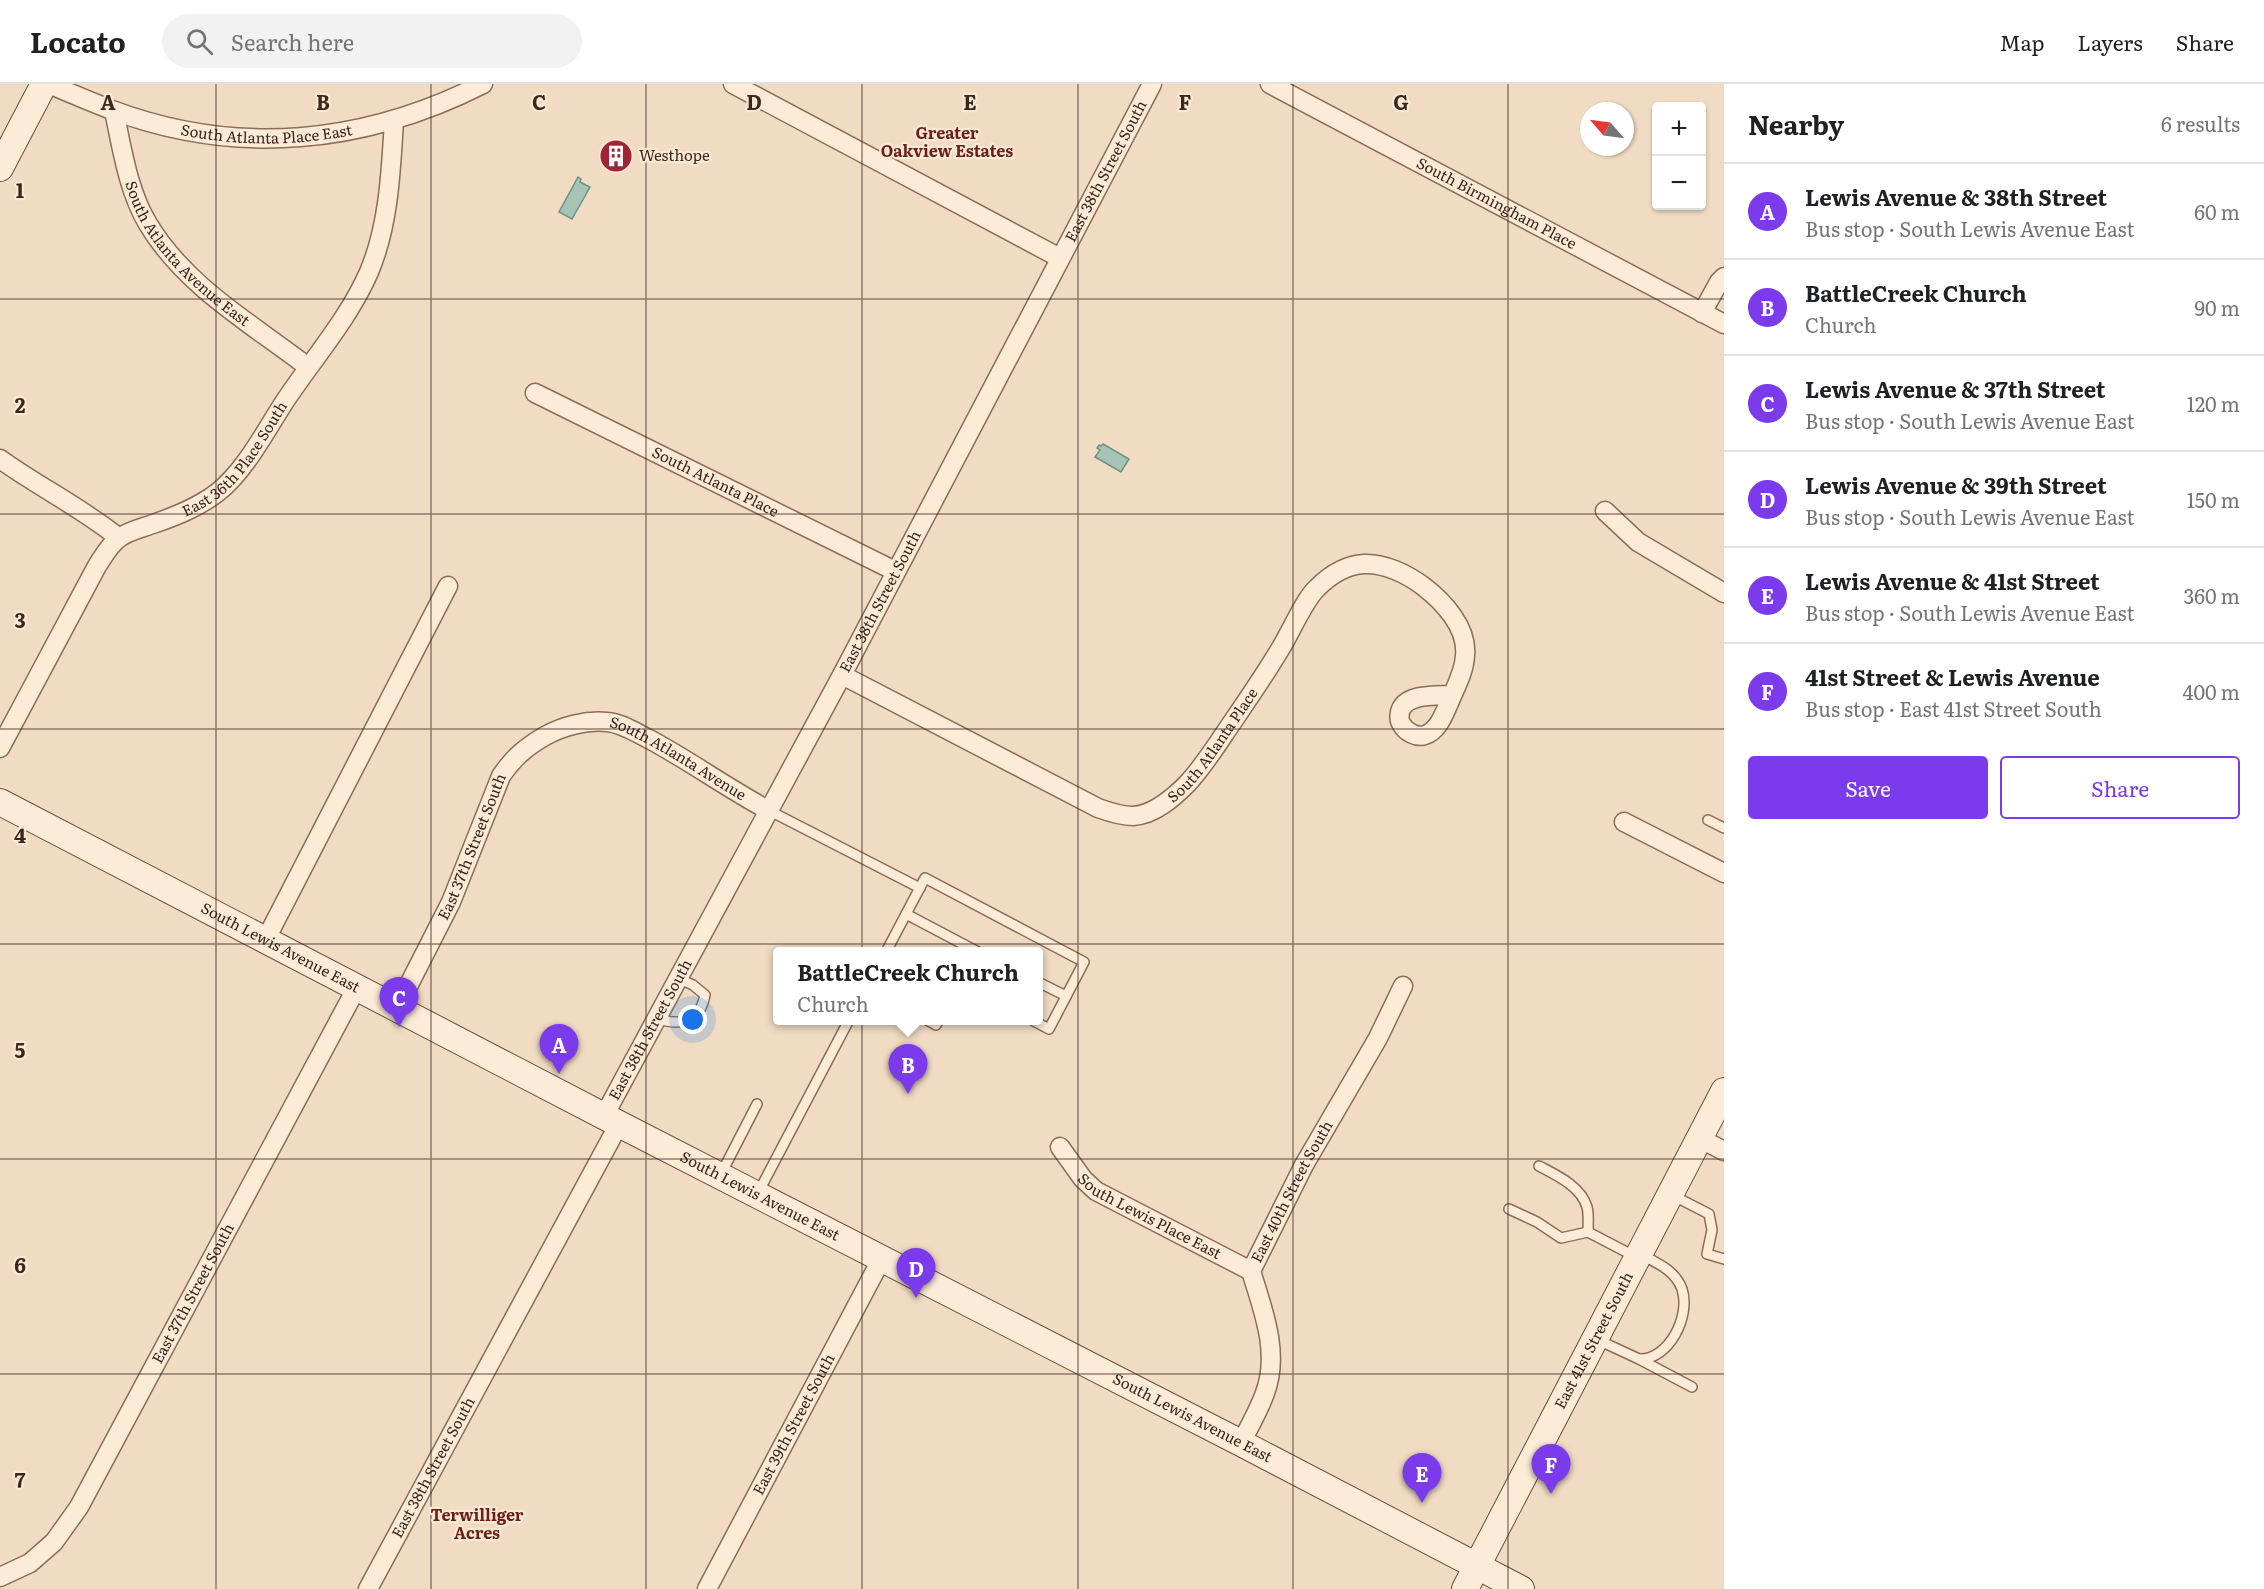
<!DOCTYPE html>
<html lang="en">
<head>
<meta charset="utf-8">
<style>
  :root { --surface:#fff; --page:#f2f2f2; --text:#202124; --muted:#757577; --line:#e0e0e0; --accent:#7c3aed }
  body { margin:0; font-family:Literata,serif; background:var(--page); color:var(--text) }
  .controls { position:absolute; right:18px; top:18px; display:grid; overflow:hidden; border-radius:6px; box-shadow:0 2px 4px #0004 }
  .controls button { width:54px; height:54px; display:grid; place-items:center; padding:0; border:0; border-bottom:2px solid var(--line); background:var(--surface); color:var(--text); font:30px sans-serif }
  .compass { position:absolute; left:1580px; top:18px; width:54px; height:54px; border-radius:50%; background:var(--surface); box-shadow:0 2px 4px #0004; rotate:298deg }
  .you { position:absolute; left:693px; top:936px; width:21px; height:21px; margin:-15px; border:4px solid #fff; border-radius:50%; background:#1a73e8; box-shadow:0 0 0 9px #1a73e833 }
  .badge { display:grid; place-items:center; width:39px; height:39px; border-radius:50%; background:var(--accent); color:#fff; font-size:20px; font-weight:700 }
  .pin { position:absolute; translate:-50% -50px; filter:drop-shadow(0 2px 3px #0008) }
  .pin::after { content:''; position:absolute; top:32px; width:21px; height:18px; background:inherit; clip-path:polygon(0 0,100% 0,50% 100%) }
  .popup { position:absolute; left:773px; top:863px; width:270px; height:78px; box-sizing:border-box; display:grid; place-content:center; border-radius:6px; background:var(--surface); filter:drop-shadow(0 2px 4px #0005); font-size:20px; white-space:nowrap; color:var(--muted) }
  .popup b { font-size:22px; color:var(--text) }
  .popup::after { content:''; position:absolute; left:50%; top:100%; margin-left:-12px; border:12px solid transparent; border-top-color:var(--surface) }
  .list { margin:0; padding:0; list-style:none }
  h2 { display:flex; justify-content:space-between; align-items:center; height:78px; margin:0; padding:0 24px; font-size:26px }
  h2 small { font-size:20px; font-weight:400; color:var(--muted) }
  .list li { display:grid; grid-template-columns:39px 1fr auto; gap:18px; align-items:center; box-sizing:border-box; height:96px; padding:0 24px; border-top:2px solid var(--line) }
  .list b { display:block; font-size:22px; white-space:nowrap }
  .list p { margin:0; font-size:20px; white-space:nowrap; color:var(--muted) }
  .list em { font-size:20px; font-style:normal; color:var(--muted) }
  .actions { display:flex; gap:12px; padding:18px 24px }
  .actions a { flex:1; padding:14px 0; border:2px solid var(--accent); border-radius:6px; text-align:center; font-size:21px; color:var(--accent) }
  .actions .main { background:var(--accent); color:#fff }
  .icon { flex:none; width:33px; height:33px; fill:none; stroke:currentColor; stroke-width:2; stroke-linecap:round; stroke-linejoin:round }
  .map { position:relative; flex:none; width:1724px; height:1505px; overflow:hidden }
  header { display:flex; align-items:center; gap:36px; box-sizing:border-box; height:84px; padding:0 30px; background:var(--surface); border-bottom:2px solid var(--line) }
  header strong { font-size:28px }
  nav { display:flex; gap:33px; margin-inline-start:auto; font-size:21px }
  .search { width:420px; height:54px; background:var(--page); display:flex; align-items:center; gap:15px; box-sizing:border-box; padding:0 21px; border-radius:33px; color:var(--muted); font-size:22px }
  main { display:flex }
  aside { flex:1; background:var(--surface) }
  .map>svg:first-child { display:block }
  .water { fill:#a6c4b6; stroke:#6b9383; stroke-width:1.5 }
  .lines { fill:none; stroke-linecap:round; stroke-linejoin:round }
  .lane-casing { stroke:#8d6c58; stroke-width:12 }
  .street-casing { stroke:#8d6c58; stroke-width:21 }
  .secondary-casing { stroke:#6f4d3c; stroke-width:28 }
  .lane { stroke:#fbebd7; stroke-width:9 }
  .street { stroke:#fbebd7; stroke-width:18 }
  .secondary { stroke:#fbebd7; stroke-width:26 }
  .grid { fill:none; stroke:#3c271d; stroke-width:1.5; stroke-opacity:0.55 }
  .labels { text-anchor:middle; stroke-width:4.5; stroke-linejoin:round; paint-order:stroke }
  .street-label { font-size:15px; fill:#3c271d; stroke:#f8e8d4 }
  .poi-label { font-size:15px; fill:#3c271d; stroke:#f8e8d4; text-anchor:start }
  .neighbourhood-label { font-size:16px; font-weight:bold; fill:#6c1e1a; stroke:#f8e8d4 }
  .grid-label { font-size:20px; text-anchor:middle; font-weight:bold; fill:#3c271d; stroke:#f8e8d4; stroke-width:4.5; stroke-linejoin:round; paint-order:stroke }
</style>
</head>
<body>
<header>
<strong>Locato</strong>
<div class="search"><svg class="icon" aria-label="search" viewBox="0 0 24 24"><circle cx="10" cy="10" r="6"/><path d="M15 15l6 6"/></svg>Search here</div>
<nav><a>Map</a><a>Layers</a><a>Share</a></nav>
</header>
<main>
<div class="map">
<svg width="1724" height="1505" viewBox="0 0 1724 1505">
  <rect width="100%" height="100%" fill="#f1dcc3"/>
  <g class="water">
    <path d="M578,93L581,95L580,98L590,103L572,135L559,128Z"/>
    <path d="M1103,360L1129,375L1121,388L1095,373L1100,366L1097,364L1099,361L1101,362Z"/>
  </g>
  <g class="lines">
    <g class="lane-casing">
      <g id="lane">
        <path d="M768,726L920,804"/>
        <path d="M1708,736L1724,744"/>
        <path d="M906,830L978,868"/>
        <path d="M886,868L925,794L1084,878L1049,945L1032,936"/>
        <path d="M1038,898L1066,912"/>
        <path d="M656,935C681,941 699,941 705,911L693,901L677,894"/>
        <path d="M927,936L936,941L939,936"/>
        <path d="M1539,1082C1556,1091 1581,1102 1587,1123C1589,1130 1588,1140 1588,1148"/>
        <path d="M721,1090L757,1020"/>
        <path d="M758,1109L849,936"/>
        <path d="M1672,1111L1709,1130L1712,1146L1707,1170L1724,1175"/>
        <path d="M1509,1125L1537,1138L1561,1154L1588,1148L1636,1173"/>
        <path d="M1598,1256L1639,1275L1692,1303"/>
        <path d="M1639,1275C1669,1276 1691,1232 1682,1205C1675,1186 1657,1179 1640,1170"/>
      </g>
    </g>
    <g class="street-casing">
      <g id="street">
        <path id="s1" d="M49,0C70,9 91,18 112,26C238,73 364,60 483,0"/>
        <path d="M733,0L1060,174"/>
        <path id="s2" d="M1270,0L1724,240"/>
        <path id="s3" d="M114,27C122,64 128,107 148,140C185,202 252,240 308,283"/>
        <path d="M1702,229L1719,198L1724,193"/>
        <path id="s4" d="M535,309L895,487"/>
        <path d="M0,375C39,403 82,424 119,454"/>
        <path d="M1605,427L1638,458L1724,509"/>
        <path id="s5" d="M842,591L1098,724C1109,728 1121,732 1133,732C1154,731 1173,714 1187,700C1202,684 1215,664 1227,646C1246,618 1265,591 1282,562C1291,547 1305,515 1317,504C1329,492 1346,481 1364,480C1384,479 1407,490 1423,502C1444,518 1468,544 1465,572C1464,589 1455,604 1449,619C1444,630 1438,647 1425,651C1417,654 1406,648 1402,641C1399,637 1399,633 1400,628C1405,609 1436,612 1452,611"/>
        <path id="s6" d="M0,664L97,482C103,473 110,460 119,454C128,447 142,444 153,440C176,432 199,423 218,408C245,387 266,346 285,317C313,275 349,234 369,188C389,141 391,86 394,36"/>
        <path d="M1624,738L1724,789"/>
        <path d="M266,855L448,502"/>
        <path id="s7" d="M397,924L451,818L501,692C513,674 526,663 545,652C563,642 586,636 607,638C622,639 636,649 649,655C690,677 727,704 768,726"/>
        <path id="s8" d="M604,1032L842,591L1152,0"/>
        <path d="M1699,1054L1724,1067"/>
        <path id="s9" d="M1060,1063L1083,1095L1096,1107L1251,1187"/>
        <path id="s10" d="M1241,1359C1249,1343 1259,1326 1265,1309C1280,1269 1263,1226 1251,1187L1304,1081L1378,954L1403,902"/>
        <path id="s11" d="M0,1493L30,1479L54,1458L79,1423L357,903"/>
        <path id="s12" d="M368,1505L619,1040"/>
        <path id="s13" d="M707,1505L881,1176"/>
      </g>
    </g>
    <g class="secondary-casing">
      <g id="secondary">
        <path d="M0,84L44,0"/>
        <path id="s14" d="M0,718L619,1040L1241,1359L1521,1505"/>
        <path id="s15" d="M1465,1505L1724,1007"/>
      </g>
    </g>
    <use href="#lane" class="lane"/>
    <use href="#street" class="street"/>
    <use href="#secondary" class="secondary"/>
  </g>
  <path class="grid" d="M216,0V1505M431,0V1505M646,0V1505M862,0V1505M1078,0V1505M1293,0V1505M1508,0V1505M0,215H1724M0,430H1724M0,645H1724M0,860H1724M0,1075H1724M0,1290H1724"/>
  <defs>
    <g id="building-disc" transform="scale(1.725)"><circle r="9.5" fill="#a02438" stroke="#f8e8d4"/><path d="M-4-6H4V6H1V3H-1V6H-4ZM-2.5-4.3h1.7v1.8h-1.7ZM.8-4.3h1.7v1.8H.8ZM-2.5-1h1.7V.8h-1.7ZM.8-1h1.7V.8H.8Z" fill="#fff"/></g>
  </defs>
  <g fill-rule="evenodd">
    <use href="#building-disc" x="616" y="72"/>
  </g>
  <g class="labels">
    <g class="street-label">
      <text dy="5" stroke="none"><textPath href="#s1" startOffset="226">South Atlanta Place East</textPath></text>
      <text dy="5" stroke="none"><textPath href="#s8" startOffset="1070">East 38th Street South</textPath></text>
      <text dy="5" stroke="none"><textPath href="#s2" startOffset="256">South Birmingham Place</textPath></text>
      <text dy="5" stroke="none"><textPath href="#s3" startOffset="166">South Atlanta Avenue East</textPath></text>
      <text dy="5" stroke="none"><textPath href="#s6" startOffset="387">East 36th Place South</textPath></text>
      <text dy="5" stroke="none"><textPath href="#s4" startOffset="201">South Atlanta Place</textPath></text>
      <text dy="5" stroke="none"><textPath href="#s8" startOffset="584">East 38th Street South</textPath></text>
      <text dy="5" stroke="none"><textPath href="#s5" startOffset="435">South Atlanta Place</textPath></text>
      <text dy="5" stroke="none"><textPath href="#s7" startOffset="459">South Atlanta Avenue</textPath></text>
      <text dy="5" stroke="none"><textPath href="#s7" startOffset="178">East 37th Street South</textPath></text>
      <text dy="5" stroke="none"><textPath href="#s14" startOffset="316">South Lewis Avenue East</textPath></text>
      <text dy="5" stroke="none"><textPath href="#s8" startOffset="98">East 38th Street South</textPath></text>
      <text dy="5" stroke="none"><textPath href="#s10" startOffset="270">East 40th Street South</textPath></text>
      <text dy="5" stroke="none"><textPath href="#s14" startOffset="856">South Lewis Avenue East</textPath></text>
      <text dy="5" stroke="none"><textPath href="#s9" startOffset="116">South Lewis Place East</textPath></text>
      <text dy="5" stroke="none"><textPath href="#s11" startOffset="350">East 37th Street South</textPath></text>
      <text dy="5" stroke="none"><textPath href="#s15" startOffset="280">East 41st Street South</textPath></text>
      <text dy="5" stroke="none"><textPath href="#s14" startOffset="1342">South Lewis Avenue East</textPath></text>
      <text dy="5" stroke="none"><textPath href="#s13" startOffset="186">East 39th Street South</textPath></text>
      <text dy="5" stroke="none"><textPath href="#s12" startOffset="138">East 38th Street South</textPath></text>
    </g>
    <g class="poi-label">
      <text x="639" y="77">Westhope</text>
    </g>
    <g class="neighbourhood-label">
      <text x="947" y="55">Greater<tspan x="947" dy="18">Oakview Estates</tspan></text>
      <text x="477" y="1437">Terwilliger<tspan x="477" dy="18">Acres</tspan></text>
    </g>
  </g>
  <g class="grid-label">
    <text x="108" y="26">A</text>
    <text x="323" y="26">B</text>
    <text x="539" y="26">C</text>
    <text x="754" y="26">D</text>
    <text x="970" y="26">E</text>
    <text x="1185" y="26">F</text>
    <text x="1401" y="26">G</text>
    <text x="20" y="114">1</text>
    <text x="20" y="329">2</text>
    <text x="20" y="544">3</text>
    <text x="20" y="759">4</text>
    <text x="20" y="974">5</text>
    <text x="20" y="1189">6</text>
    <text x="20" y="1404">7</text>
  </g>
</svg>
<div class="controls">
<button>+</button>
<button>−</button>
</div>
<svg class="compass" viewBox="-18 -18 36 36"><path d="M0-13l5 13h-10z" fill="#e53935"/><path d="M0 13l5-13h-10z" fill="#757577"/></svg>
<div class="you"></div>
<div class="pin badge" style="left:559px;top:990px">A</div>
<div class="pin badge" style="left:908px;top:1010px">B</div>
<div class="popup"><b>BattleCreek Church</b>Church</div>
<div class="pin badge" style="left:399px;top:943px">C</div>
<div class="pin badge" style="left:916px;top:1214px">D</div>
<div class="pin badge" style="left:1422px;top:1419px">E</div>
<div class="pin badge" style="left:1551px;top:1410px">F</div>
</div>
<aside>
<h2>Nearby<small>6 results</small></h2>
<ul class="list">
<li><span class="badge">A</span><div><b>Lewis Avenue &amp; 38th Street</b><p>Bus stop · South Lewis Avenue East</p></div><em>60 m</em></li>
<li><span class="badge">B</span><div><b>BattleCreek Church</b><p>Church</p></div><em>90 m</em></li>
<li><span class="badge">C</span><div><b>Lewis Avenue &amp; 37th Street</b><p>Bus stop · South Lewis Avenue East</p></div><em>120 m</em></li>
<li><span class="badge">D</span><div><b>Lewis Avenue &amp; 39th Street</b><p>Bus stop · South Lewis Avenue East</p></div><em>150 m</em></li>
<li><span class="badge">E</span><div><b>Lewis Avenue &amp; 41st Street</b><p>Bus stop · South Lewis Avenue East</p></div><em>360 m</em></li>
<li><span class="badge">F</span><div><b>41st Street &amp; Lewis Avenue</b><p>Bus stop · East 41st Street South</p></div><em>400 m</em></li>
</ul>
<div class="actions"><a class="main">Save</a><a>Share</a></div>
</aside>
</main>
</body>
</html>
